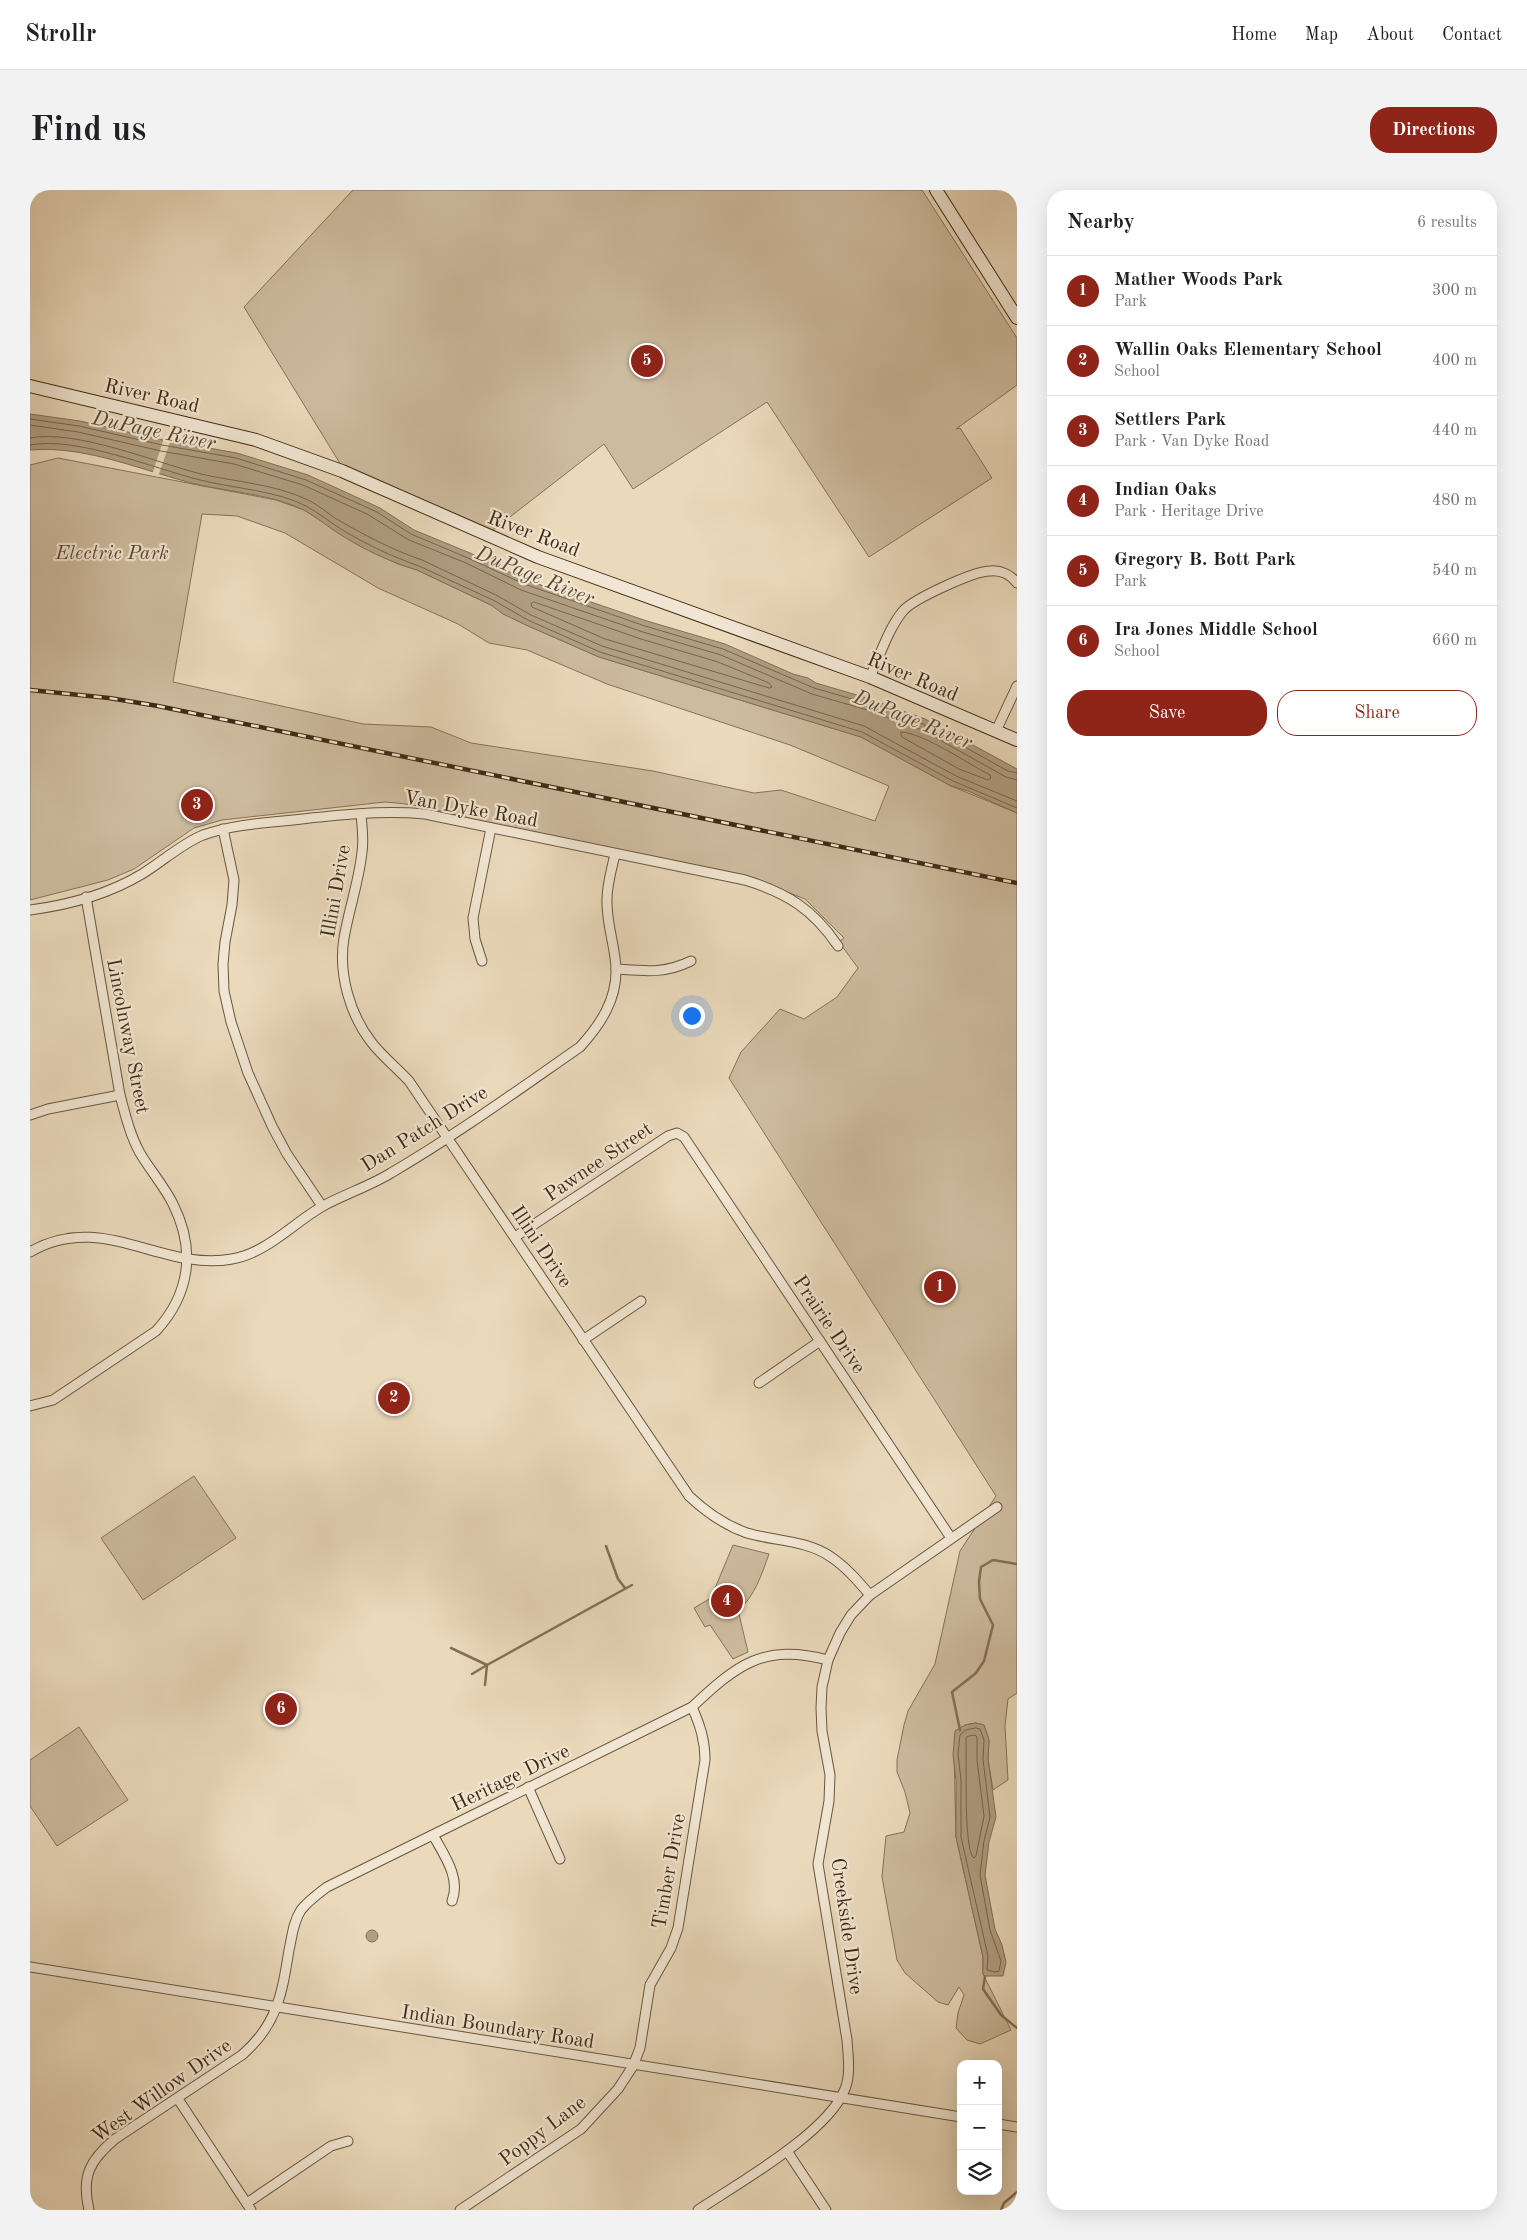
<!DOCTYPE html>
<html lang="en">
<head>
<meta charset="utf-8">
<style>
  :root { --surface:#fff; --page:#f2f2f2; --text:#202124; --muted:#757577; --line:#e0e0e0; --accent:#8f2418 }
  body { margin:0; font-family:"Old Standard TT",serif; background:var(--page); color:var(--text) }
  .controls { position:absolute; right:15px; bottom:15px; display:grid; overflow:hidden; border-radius:10px; box-shadow:0 5px 20px #0002 }
  .controls button { width:45px; height:45px; display:grid; place-items:center; padding:0; border:0; border-bottom:1px solid var(--line); background:var(--surface); color:var(--text); font:25px sans-serif }
  .you { position:absolute; left:661px; top:825px; width:18px; height:18px; margin:-12px; border:4px solid #fff; border-radius:50%; background:#1a73e8; box-shadow:0 0 0 8px #1a73e833 }
  .badge { display:grid; place-items:center; width:32px; height:32px; border-radius:50%; background:var(--accent); color:#fff; font-size:16px; font-weight:700 }
  .pin { position:absolute; translate:-50% -50%; border:2px solid #fff; box-shadow:0 1px 5px #0006 }
  .list { margin:0; padding:0; list-style:none }
  h2 { display:flex; justify-content:space-between; align-items:center; height:65px; margin:0; padding:0 20px; font-size:21px }
  h2 small { font-size:16px; font-weight:400; color:var(--muted) }
  .list li { display:grid; grid-template-columns:32px 1fr auto; gap:15px; align-items:center; box-sizing:border-box; height:70px; padding:0 20px; border-top:1px solid var(--line) }
  .list b { display:block; font-size:19px; white-space:nowrap }
  .list p { margin:0; font-size:16px; white-space:nowrap; color:var(--muted) }
  .list em { font-size:16px; font-style:normal; color:var(--muted) }
  .actions { display:flex; gap:10px; padding:15px 20px }
  .actions a { flex:1; padding:11px 0; border:1px solid var(--accent); border-radius:20px; text-align:center; font-size:18px; color:var(--accent) }
  .actions .main { background:var(--accent); color:#fff }
  .icon { flex:none; width:28px; height:28px; fill:none; stroke:currentColor; stroke-width:2; stroke-linecap:round; stroke-linejoin:round }
  .map { position:relative; flex:none; width:987px; height:2020px; overflow:hidden; border-radius:20px }
  header { display:flex; align-items:center; gap:30px; box-sizing:border-box; height:70px; padding:0 25px; background:var(--surface); border-bottom:1px solid var(--line) }
  header strong { font-size:24px }
  nav { display:flex; gap:28px; margin-inline-start:auto; font-size:18px }
  .intro { display:flex; align-items:center; justify-content:space-between; box-sizing:border-box; height:120px; padding:0 30px }
  h1 { margin:0; font-size:35px }
  .button { padding:12px 22px; border-radius:20px; background:var(--accent); color:#fff; font-size:18px; font-weight:700 }
  main { display:flex; gap:30px; padding:0 30px }
  aside { flex:1; background:var(--surface); border-radius:20px; box-shadow:0 5px 20px #0002 }
  .map>svg:first-child { display:block }
  .green { fill:#cdbb9e; stroke:#867258; fill-rule:evenodd }
  .water { fill:#b09e82; stroke:#837056 }
  .pier { fill:#ead9bb }
  .lines { fill:none; stroke-linecap:round; stroke-linejoin:round }
  .shore { stroke:#78644a; stroke-width:1 }
  .stream { stroke:#837056; stroke-width:2.5 }
  .street-casing { stroke:#6a563d; stroke-width:11 }
  .secondary-casing { stroke:#402a13; stroke-width:14 }
  .street { stroke:#f1e6d3; stroke-width:9 }
  .secondary { stroke:#f1e6d3; stroke-width:12 }
  .rail-casing { stroke:#402a13; stroke-width:4.5 }
  .rail { stroke:#f1e6d3; stroke-width:2.5; stroke-dasharray:8; stroke-linecap:butt }
  .labels { text-anchor:middle; stroke-width:4.5; stroke-linejoin:round; paint-order:stroke }
  .street-label { font-size:20px; fill:#402a13; stroke:#f1e6d3 }
  .park-label { font-size:20px; font-style:italic; fill:#5c472f; stroke:#f1e6d3 }
  .water-label { font-size:21px; font-style:italic; fill:#5c472f; stroke:#f1e6d3 }
</style>
</head>
<body>
<header>
<strong>Strollr</strong>
<nav><a>Home</a><a>Map</a><a>About</a><a>Contact</a></nav>
</header>
<div class="intro"><h1>Find us</h1><a class="button">Directions</a></div>
<main>
<div class="map">
<svg width="987" height="2020" viewBox="0 0 987 2020">
  <rect width="100%" height="100%" fill="#ead9bb"/>
  <filter id="stains"><feTurbulence type="fractalNoise" baseFrequency=".004" numOctaves="4"/><feColorMatrix values="0 0 0 0 .2 0 0 0 0 .09 0 0 0 0 .02 0 0 0 .5 -.17"/></filter>
  <radialGradient id="worn" r=".72"><stop offset=".6" stop-color="#630" stop-opacity="0"/><stop offset="1" stop-color="#630" stop-opacity=".3"/></radialGradient>
  <g class="green">
    <path d="M323,0H892L987,148V195L926,239L930,238L962,288L839,367L737,212L603,299L574,254L458,344L314,280L214,117Z"/>
    <path d="M28,268L246,310L274,320L332,357L368,374L387,380L461,415L496,435L569,467L831,547L921,596L987,623V1503L978,1509L975,1536L978,1590L963,1600L958,1569L959,1550L954,1535L946,1533L935,1535L925,1551L924,1561L926,1647L953,1767V1784L981,1840L950,1854L937,1850L926,1838L928,1823L934,1805L929,1797L918,1815L908,1812L875,1783L867,1770L852,1687L856,1646L874,1642L880,1623L875,1602L867,1582V1570L874,1535L878,1521L905,1474L930,1361L966,1306L699,888L711,862L750,819L774,829L807,807L828,778L809,752L814,748L775,709L716,686L444,631C414,621 387,614 355,612L192,630L164,638L104,679L78,690L0,710V275ZM172,324L207,326L255,343L348,398L428,434L459,453L497,460L577,494L760,555L859,596L845,631L751,600L724,603L623,581L441,553L401,537L333,534L143,492Z"/>
    <path d="M164,1286L206,1348L113,1410L71,1348Z"/>
    <path d="M703,1355L739,1364C732,1383 725,1407 708,1420L718,1462L703,1469L680,1435L675,1437L664,1418L681,1408Z"/>
    <path d="M49,1537L98,1610L27,1656L0,1616V1570Z"/>
  </g>
  <g class="water">
    <path d="M0,224L50,231L133,250L207,263L278,285L350,318L384,340L440,363L496,390L617,431L695,454L763,484L778,488L786,493L837,508L895,529L987,579V623L938,601L921,596L831,547L569,467L496,435L473,424L461,415L387,380C360,372 335,360 311,345C299,338 287,327 274,320C244,305 202,302 170,295C114,282 58,255 0,260Z"/>
    <path d="M946,1533L954,1535L959,1550L958,1569L966,1627L959,1652L955,1685L965,1739L972,1755L976,1772L973,1786H955L953,1784V1767L926,1647V1590L923,1565L925,1541L935,1535Z"/>
    <circle cx="342" cy="1746" r="6"/>
  </g>
  <path class="pier" d="M134,248L141,249L128,287L122,285Z"/>
  <g class="lines">
    <g class="shore">
      <path d="M0,229L49,236L132,255L206,268L276,290L347,322L381,344L438,368L494,394L615,436L693,459L784,498L836,513L893,534L978,581L987,583"/>
      <path d="M0,235L48,242L131,261L204,274L273,295L337,324L379,350L436,373L491,400L613,442L691,465L782,504L834,519L890,539L976,587L987,590"/>
      <path d="M0,248C46,239 124,272 171,284C206,292 245,294 278,310C289,315 299,325 310,331C336,346 363,360 392,370L466,405L501,425L572,456L834,536L926,586L987,611"/>
      <path d="M0,255C47,246 122,278 170,290C202,298 248,301 276,316C289,323 301,333 314,341C338,355 363,367 389,376L463,410L498,430L570,462L832,542L923,591L987,618"/>
      <path d="M504,412L611,449L688,472L739,493L742,497L739,498L575,449L502,417L501,414Z"/>
      <path d="M871,542C894,543 938,574 960,585L961,588L958,590L929,579L872,547Z"/>
      <path d="M946,1538L950,1539L954,1550L953,1569L960,1627L954,1651L950,1685L960,1740L971,1771L969,1781L965,1782L957,1780L958,1766L931,1647V1590L928,1564L930,1545L936,1540Z"/>
      <path d="M939,1546L945,1545L947,1547V1570L954,1626L946,1666L944,1668C933,1660 937,1567 936,1548Z"/>
    </g>
    <g class="stream">
      <path d="M576,1356L588,1389L595,1398"/>
      <path d="M421,1458L457,1475L602,1395"/>
      <path d="M442,1484L457,1475"/>
      <path d="M455,1495L457,1475"/>
      <path d="M930,1540L922,1502L946,1483L954,1471L963,1435L950,1409L949,1392L951,1377L963,1370L987,1374"/>
      <path d="M955,1787L953,1799L971,1825L987,1838"/>
      <path d="M971,2020L974,2013L987,2002"/>
    </g>
    <g class="street-casing">
      <g id="street">
        <path d="M840,487C850,466 858,439 873,421C883,409 944,381 960,381C971,380 981,385 987,393"/>
        <path d="M966,541L987,496"/>
        <path d="M331,624C332,637 334,650 332,662C329,691 319,719 314,748C308,784 320,825 342,853C352,866 367,878 379,891L659,1306C676,1322 694,1335 717,1343C744,1351 777,1350 801,1367C816,1377 828,1391 840,1405"/>
        <path d="M193,639L204,690L202,715L195,752L193,774L194,801L201,832L218,883L242,936L257,964L292,1016"/>
        <path d="M0,720C38,715 79,704 112,684C132,672 151,654 173,645C201,635 232,633 263,630C307,625 351,620 395,624L715,690C757,703 783,719 808,756"/>
        <path d="M452,771L445,749L443,728L461,638"/>
        <path d="M586,779C615,781 634,784 661,771"/>
        <path d="M0,925L18,919L90,905"/>
        <path d="M485,1047L638,946L647,943L654,947L921,1348"/>
        <path d="M0,1062C72,1020 131,1082 202,1069C237,1063 263,1033 293,1016C315,1004 340,996 361,983C426,945 488,900 550,857C570,835 587,810 586,778C585,755 576,733 577,709C577,694 582,678 585,664"/>
        <path d="M553,1150L611,1111"/>
        <path d="M729,1193L790,1151"/>
        <path d="M0,1216L23,1210L126,1141C160,1104 166,1060 143,1014C134,996 120,980 110,963C100,945 95,924 90,905L56,707"/>
        <path d="M498,1597L530,1669"/>
        <path d="M403,1645C414,1665 431,1688 422,1711"/>
        <path d="M0,1777L931,1927"/>
        <path d="M148,1909L221,2020"/>
        <path d="M968,1934L987,1937"/>
        <path d="M757,1961L796,2020"/>
        <path d="M217,2013L301,1956L318,1951"/>
        <path d="M59,2020C51,1986 60,1970 85,1949L212,1865C247,1835 252,1804 259,1760C262,1747 263,1732 271,1720C278,1711 288,1704 297,1697L662,1517C707,1475 733,1453 798,1470"/>
        <path d="M430,2020L551,1939L588,1899L603,1876L610,1858L620,1795L641,1758L648,1738L675,1570C675,1550 670,1535 662,1517"/>
        <path d="M668,2020C707,1994 798,1943 815,1899C821,1885 818,1865 817,1850L788,1674L799,1611L800,1585L792,1541L791,1518L792,1497L798,1470L810,1443L821,1425L840,1405L967,1317"/>
      </g>
    </g>
    <g class="secondary-casing">
      <g id="secondary">
        <path d="M906,0L987,128"/>
        <path d="M0,196L226,250L312,281L508,367L840,487L987,550"/>
      </g>
    </g>
    <use href="#street" class="street"/>
    <use href="#secondary" class="secondary"/>
    <g class="rail-casing">
      <path id="rail" d="M0,500L79,508L128,516L987,693"/>
    </g>
    <use href="#rail" class="rail"/>
  </g>
  <g class="labels">
    <g class="street-label">
      <text transform="translate(122 205) rotate(13)" y="7">River Road</text>
      <text transform="translate(504 343) rotate(21)" y="7">River Road</text>
      <text transform="translate(883 486) rotate(23)" y="7">River Road</text>
      <text transform="translate(441 618) rotate(10)" y="7">Van Dyke Road</text>
      <text transform="translate(305 701) rotate(-80)" y="7">Illini Drive</text>
      <text transform="translate(99 846) rotate(79)" y="7">Lincolnway Street</text>
      <text transform="translate(394 938) rotate(-32)" y="7">Dan Patch Drive</text>
      <text transform="translate(568 971) rotate(-34)" y="7">Pawnee Street</text>
      <text transform="translate(512 1056) rotate(56)" y="7">Illini Drive</text>
      <text transform="translate(800 1134) rotate(56)" y="7">Prairie Drive</text>
      <text transform="translate(480 1587) rotate(-26)" y="7">Heritage Drive</text>
      <text transform="translate(638 1681) rotate(-80)" y="7">Timber Drive</text>
      <text transform="translate(818 1736) rotate(82)" y="7">Creekside Drive</text>
      <text transform="translate(468 1836) rotate(9)" y="7">Indian Boundary Road</text>
      <text transform="translate(131 1900) rotate(-35)" y="7">West Willow Drive</text>
      <text transform="translate(512 1940) rotate(-37)" y="7">Poppy Lane</text>
    </g>
    <g class="park-label">
      <text x="82" y="369">Electric Park</text>
    </g>
    <g class="water-label">
      <text transform="translate(124 240) rotate(12)" y="7">DuPage River</text>
      <text transform="translate(505 385) rotate(22)" y="7">DuPage River</text>
      <text transform="translate(883 529) rotate(22)" y="7">DuPage River</text>
    </g>
  </g>
  <rect width="100%" height="100%" filter="url(#stains)"/>
  <rect width="100%" height="100%" fill="url(#worn)"/>
</svg>
<div class="controls">
<button>+</button>
<button>−</button>
<button><svg class="icon" aria-label="layers" viewBox="0 0 24 24"><path d="M12 4l9 5-9 5-9-5zM3 14l9 5 9-5"/></svg></button>
</div>
<div class="you"></div>
<div class="pin badge" style="left:910px;top:1097px">1</div>
<div class="pin badge" style="left:364px;top:1208px">2</div>
<div class="pin badge" style="left:167px;top:615px">3</div>
<div class="pin badge" style="left:697px;top:1411px">4</div>
<div class="pin badge" style="left:617px;top:171px">5</div>
<div class="pin badge" style="left:251px;top:1519px">6</div>
</div>
<aside>
<h2>Nearby<small>6 results</small></h2>
<ul class="list">
<li><span class="badge">1</span><div><b>Mather Woods Park</b><p>Park</p></div><em>300 m</em></li>
<li><span class="badge">2</span><div><b>Wallin Oaks Elementary School</b><p>School</p></div><em>400 m</em></li>
<li><span class="badge">3</span><div><b>Settlers Park</b><p>Park · Van Dyke Road</p></div><em>440 m</em></li>
<li><span class="badge">4</span><div><b>Indian Oaks</b><p>Park · Heritage Drive</p></div><em>480 m</em></li>
<li><span class="badge">5</span><div><b>Gregory B. Bott Park</b><p>Park</p></div><em>540 m</em></li>
<li><span class="badge">6</span><div><b>Ira Jones Middle School</b><p>School</p></div><em>660 m</em></li>
</ul>
<div class="actions"><a class="main">Save</a><a>Share</a></div>
</aside>
</main>
</body>
</html>
